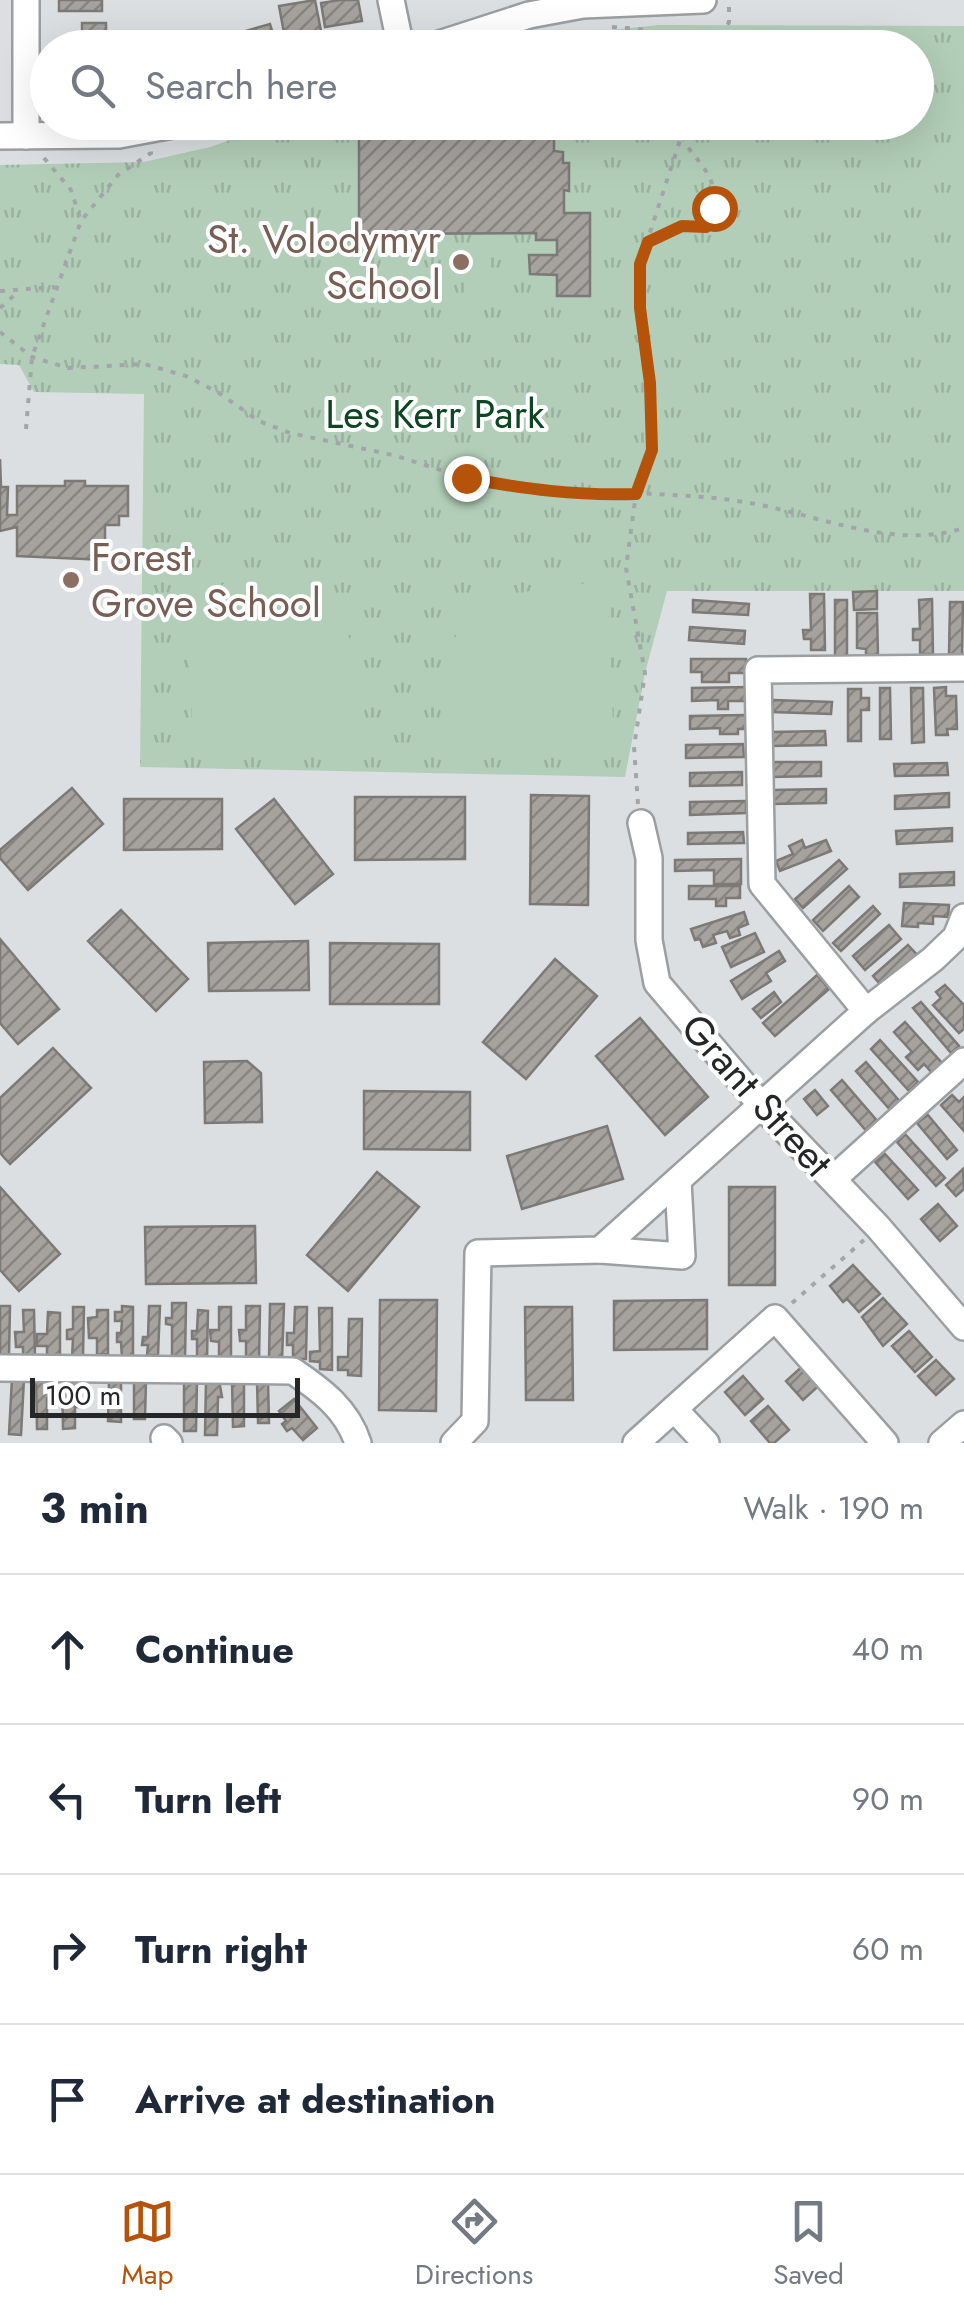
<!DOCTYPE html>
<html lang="en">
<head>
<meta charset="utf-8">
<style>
  :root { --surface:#fff; --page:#f2f2f3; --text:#1f2937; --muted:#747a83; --line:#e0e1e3; --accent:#b45309 }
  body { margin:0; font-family:Jost,sans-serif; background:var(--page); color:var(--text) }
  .scale { position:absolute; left:30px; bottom:25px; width:270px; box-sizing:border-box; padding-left:10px; border:5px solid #252628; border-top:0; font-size:28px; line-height:35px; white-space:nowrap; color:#252628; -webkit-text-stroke:8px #fff; paint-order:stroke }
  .stop { position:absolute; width:30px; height:30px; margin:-22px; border:8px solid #b45309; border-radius:50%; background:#fff }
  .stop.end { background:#b45309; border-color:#fff; box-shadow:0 2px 10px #0008 }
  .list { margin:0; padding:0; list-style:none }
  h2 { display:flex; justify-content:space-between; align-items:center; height:130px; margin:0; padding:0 40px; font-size:42px }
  h2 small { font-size:32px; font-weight:400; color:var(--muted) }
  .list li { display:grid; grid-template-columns:65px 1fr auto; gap:30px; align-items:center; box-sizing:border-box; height:150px; padding:0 40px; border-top:2px solid var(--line) }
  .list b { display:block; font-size:38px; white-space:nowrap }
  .list em { font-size:32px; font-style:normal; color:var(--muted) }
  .icon { flex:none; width:55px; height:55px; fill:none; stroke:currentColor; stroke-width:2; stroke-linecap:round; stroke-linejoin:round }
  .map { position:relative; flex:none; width:964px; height:1443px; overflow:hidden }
  .search { position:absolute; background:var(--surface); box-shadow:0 10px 40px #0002; left:30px; right:30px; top:30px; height:110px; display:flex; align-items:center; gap:25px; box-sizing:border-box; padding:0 35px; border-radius:55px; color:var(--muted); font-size:38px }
  .sheet { height:730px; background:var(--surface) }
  nav { display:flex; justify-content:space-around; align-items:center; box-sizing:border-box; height:140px; border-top:2px solid var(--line); background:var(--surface); font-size:28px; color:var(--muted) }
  nav a { display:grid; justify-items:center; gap:5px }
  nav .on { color:var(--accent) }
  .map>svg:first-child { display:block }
  .grass { fill:url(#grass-tufts) }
  .pitch { fill:#b2ceb8 }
  .building { fill:url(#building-hatch); stroke:#7c7976; stroke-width:2.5 }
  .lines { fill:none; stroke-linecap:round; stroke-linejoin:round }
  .minor-casing { stroke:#9b9fa2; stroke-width:30 }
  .path { stroke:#a3a6a9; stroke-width:4; stroke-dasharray:5 8; stroke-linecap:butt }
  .minor { stroke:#fff; stroke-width:25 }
  .route { stroke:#b45309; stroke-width:12 }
  .education-dot { fill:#8d6e63; stroke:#fff; stroke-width:4 }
  .labels { text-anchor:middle; stroke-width:8; stroke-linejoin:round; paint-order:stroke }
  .education-label { font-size:40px; fill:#785e54; stroke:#fff; text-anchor:end }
  .park-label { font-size:40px; fill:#0c4622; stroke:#fff }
  .street-label { font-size:40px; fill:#252628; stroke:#fff }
</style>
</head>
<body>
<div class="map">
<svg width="964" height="1443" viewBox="0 0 964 1443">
  <defs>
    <pattern id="grass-tufts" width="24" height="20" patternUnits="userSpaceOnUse" patternTransform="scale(2.5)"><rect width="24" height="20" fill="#b2ceb8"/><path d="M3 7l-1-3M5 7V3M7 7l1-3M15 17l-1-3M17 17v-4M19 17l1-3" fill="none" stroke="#99b19e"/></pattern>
    <pattern id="building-hatch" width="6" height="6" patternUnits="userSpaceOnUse" patternTransform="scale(2.5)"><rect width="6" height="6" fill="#a6a39f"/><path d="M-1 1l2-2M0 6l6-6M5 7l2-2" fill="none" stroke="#878582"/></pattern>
  </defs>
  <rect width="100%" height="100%" fill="#dbdfe2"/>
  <path class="grass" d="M659,25L964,26V591H667L645,673L625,777L140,767L144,394L34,392L19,365L0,364V165L144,162L210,147L282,122H916V48L515,47L566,35Z"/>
  <g class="pitch">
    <path d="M391,257H417L416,309H391Z"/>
    <path d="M465,257L491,258L490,310L465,309Z"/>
    <path d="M279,580C290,584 306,588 315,595C362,630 367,693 364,746L204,754L192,743L190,606L228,581Z"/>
    <path d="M565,583L607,585L614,745L603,757L466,758C459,747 445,732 442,718C439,709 441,697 441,687C439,617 507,593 565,583Z"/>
  </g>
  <g class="building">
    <rect x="59" y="0" width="43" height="11"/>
    <path d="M315,0L321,31L285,38L279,6Z"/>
    <path d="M340,0H358L362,21L325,27L321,3Z"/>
    <path d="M82,23H106V48H60V39H82Z"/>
    <path d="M270,24L277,47L239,48L235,34Z"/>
    <path d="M211,32L213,48H189L188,35Z"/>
    <path d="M141,35L165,36L164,48H140Z"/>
    <path d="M359,122H526V131L554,132V151L563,152V163H569V191L564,190V213H590V296H557V275L530,274L529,255H557V240H536V233L359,234Z"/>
    <path d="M0,459L1,487H8L7,515H17V486H65V481H85V486H128V516H119V525H105V560L17,556V527L0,531Z"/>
    <path d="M877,591V609L854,610L853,592Z"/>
    <path d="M810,594H824L825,650H811V639H804L803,630H811Z"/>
    <path d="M932,599L933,654H920V640H913V629H920L919,600Z"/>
    <path d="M693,600L749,604L748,615L693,612Z"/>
    <rect x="835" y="600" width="12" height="57"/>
    <path d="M950,602H963L962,656L949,655Z"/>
    <path d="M857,613H877L878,655H866V649L857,648Z"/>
    <path d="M690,627L745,631L744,644L689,640Z"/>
    <path d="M691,659H746V673H729V682H702V672H691Z"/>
    <path d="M747,687V701H728V709H718V700L692,701V688Z"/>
    <path d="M946,687V696H956L957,729H947L948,735H936L934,688Z"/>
    <path d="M880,688H890L891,739H880Z"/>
    <path d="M911,688H923L924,742L912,743Z"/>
    <path d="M848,689H861V698H869V710H861V741H848Z"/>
    <path d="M773,700L832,702L831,714L772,712Z"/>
    <path d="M745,715L746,729H738V734H720V728L690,729V716Z"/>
    <path d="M825,731L826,745L771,746V732Z"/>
    <path d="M743,744L744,757L686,758V745Z"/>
    <path d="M771,762H821V776L771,777Z"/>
    <path d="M947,763L948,775L895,776L894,764Z"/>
    <path d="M742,772V785L690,786V773Z"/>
    <path d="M72,788L103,824L28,890L0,858V850Z"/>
    <path d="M826,789V803L772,804V790Z"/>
    <path d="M949,793V807L895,809V796Z"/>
    <path d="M531,795L589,796L588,905L530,904Z"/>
    <path d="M355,797H465V859L355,860Z"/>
    <path d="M124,799H222V849L124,850Z"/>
    <path d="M274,799L333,874L295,904L236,829Z"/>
    <path d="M746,801V813L690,815V802Z"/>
    <path d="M952,828V841L897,844L896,831Z"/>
    <path d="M743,832L744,843L688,844V833Z"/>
    <path d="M802,840L805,848L826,840L831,851L780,871L776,861L793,854L789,846Z"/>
    <path d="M741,859V884H714V870L675,871V860Z"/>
    <path d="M839,860L847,869L803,908L795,899Z"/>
    <path d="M954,872V885L900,887V874Z"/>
    <path d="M689,886H740V898H726V906H716V899H689Z"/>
    <path d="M849,886L859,897L823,931L813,920Z"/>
    <path d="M904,903L949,905L948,917L933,916V924L918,923V927L902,926Z"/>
    <path d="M873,906L880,914L841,951L833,943Z"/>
    <path d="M121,910L188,979L156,1011L88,941Z"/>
    <path d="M744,912L748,924L738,928L740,935L730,938L727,931L713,935L716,943L703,947L700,939L695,940L691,929Z"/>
    <path d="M889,925L901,939L865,970L853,956Z"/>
    <path d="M755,933L764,952L731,967L722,947Z"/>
    <path d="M0,939L59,1009L18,1044L0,1023Z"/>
    <path d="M308,941L309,990L209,991L208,943Z"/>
    <path d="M330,943L439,944V1004H330Z"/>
    <path d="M908,945L920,958L884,989L873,976Z"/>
    <path d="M779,951L785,961L766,973L771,981L742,999L731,981Z"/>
    <path d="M555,959L597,996L526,1079L483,1042Z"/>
    <path d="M817,975L829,989L775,1036L763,1023Z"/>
    <path d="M945,985L964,1005V1029L959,1033L933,1005L941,998L936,992Z"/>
    <path d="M774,992L781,1002L761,1018L753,1009Z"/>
    <path d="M921,1002L959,1046L951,1053L913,1008Z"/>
    <path d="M640,1018L708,1097L665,1135L596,1056Z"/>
    <path d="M905,1022L942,1063L932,1073L924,1064L918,1070L906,1057L912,1052L894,1032Z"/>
    <path d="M880,1040L918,1082L909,1091L871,1049Z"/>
    <path d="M53,1048L91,1088L10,1164L0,1153V1098Z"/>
    <path d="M247,1061L261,1073L262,1122L205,1123L204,1062Z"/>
    <path d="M866,1062L902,1104L892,1112L856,1071Z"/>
    <path d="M842,1080L879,1123L868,1133L831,1090Z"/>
    <path d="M815,1090L828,1106L817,1115L804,1099Z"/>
    <path d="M364,1091L470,1092V1150L364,1149Z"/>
    <path d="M952,1095L959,1102L964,1097V1131L941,1105Z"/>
    <path d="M928,1115L957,1150L947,1159L917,1123Z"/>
    <path d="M607,1126L623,1179L522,1209L507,1156Z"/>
    <path d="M905,1134L945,1178L936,1186L897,1142Z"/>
    <path d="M885,1154L918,1190L908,1199L875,1162Z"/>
    <path d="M963,1169L964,1189L956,1196L946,1185Z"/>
    <path d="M377,1172L419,1207L348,1291L307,1255Z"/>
    <path d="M0,1187L60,1254L19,1291L0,1270Z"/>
    <rect x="729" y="1187" width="46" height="98"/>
    <path d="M938,1204L957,1226L940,1241L921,1219Z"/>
    <path d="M255,1226L256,1283L146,1284L145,1227Z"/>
    <path d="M853,1265L880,1294L859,1312L847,1299L843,1302L830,1286Z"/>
    <path d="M883,1298L907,1324L883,1346L862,1317Z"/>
    <path d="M380,1300H437L436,1411L379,1410Z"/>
    <path d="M707,1300V1349L614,1350V1301Z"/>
    <path d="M172,1303H186L185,1360H172V1325L166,1324V1318H172Z"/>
    <path d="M270,1304H284L282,1361L269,1360Z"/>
    <path d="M0,1306H10L9,1355L0,1354Z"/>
    <path d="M122,1306L133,1307V1358H122L121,1342H117V1333H121L122,1321H115V1312H122Z"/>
    <path d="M149,1306H160L158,1355H147L148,1345H142L143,1337H148Z"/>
    <path d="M246,1306H260L259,1361H246V1341H240L239,1330H246Z"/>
    <path d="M73,1307H84L83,1357H72L73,1339H67V1330L73,1329Z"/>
    <path d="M219,1307H231V1361L219,1360V1342L211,1341L210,1330H219Z"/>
    <path d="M295,1307H307L306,1359H293V1345H287V1333H294Z"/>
    <path d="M525,1307H572L573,1400H526Z"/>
    <path d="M319,1308H332V1370L320,1369V1362L310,1361V1352L320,1351Z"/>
    <path d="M23,1310H34L35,1356L23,1355V1347H16L15,1332H24Z"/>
    <path d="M97,1310H108V1354L97,1355V1338H89L88,1318L97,1317Z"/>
    <path d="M198,1310L208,1311L207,1360L197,1359V1339H192V1331H197Z"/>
    <path d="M48,1312L60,1313V1356L47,1355V1346H37V1334H47Z"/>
    <path d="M349,1319H362L361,1376L348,1375V1370H338V1357H348Z"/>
    <path d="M909,1331L932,1357L915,1372L892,1346Z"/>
    <path d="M936,1360L954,1379L936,1395L918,1376Z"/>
    <path d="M806,1363L823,1382L803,1400L786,1381Z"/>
    <path d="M743,1376L763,1399L745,1415L725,1392Z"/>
    <path d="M12,1378L24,1379L21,1435L9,1434Z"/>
    <path d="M62,1378L80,1381L81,1407H75V1428L63,1429Z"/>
    <path d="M184,1379H197L196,1431H184Z"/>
    <path d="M36,1380H47V1388H53L52,1398H47V1429H37Z"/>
    <path d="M146,1380L145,1419H134V1381Z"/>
    <path d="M219,1380L222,1397H218L217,1435H205L206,1381Z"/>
    <path d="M257,1380L268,1381L269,1423H258Z"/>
    <path d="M109,1381H121V1422L108,1421Z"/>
    <path d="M232,1381H244V1426L233,1427Z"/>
    <path d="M294,1399L317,1428L303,1440L292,1428L287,1431L282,1424L286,1421L279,1411Z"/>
    <path d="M768,1406L789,1430L774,1443H770L751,1421Z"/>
  </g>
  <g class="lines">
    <g class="minor-casing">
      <g id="minor">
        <path d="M26,0V136"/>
        <path d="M391,0L401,48"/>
        <path d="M427,48L529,15L583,5L703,0"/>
        <path d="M0,136L119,135L189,122"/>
        <path d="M641,823L649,858V940L657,983L762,1106L878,1227L964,1327"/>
        <path d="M866,1011L762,884L758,670L964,668"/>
        <path d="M833,1179L964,1061"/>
        <path d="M600,1250L682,1256L678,1181"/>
        <path d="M0,1368L293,1371C321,1390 347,1409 358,1443"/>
        <path d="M674,1409L706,1443"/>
        <path d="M164,1438L169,1443"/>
        <path d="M454,1443L475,1421L478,1253L600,1250L866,1011L933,959L956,937L964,917"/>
        <path d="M636,1443L775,1318L885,1443"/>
        <path d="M942,1443L964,1424"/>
      </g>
    </g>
    <g class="path">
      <path d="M612,27C635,29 660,27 672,48"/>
      <path d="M716,48L729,22V0"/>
      <path d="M44,158L71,190L81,221"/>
      <path d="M649,242L682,226L705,227C725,185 708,174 683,141"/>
      <path d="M0,291L55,287"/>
      <path d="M0,308L19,291"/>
      <path d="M0,332L32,357L68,368L144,364L186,376L219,393L259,421L290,433L393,455L466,478L532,491L591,495L636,493L652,450L650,383L640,308V263L686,122"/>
      <path d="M26,429L32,357L81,221L118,175L151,153L150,148"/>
      <path d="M638,804L634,747L645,673L626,568L636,493C672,495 708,496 744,502C815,513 891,551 964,528"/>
      <path d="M792,1303L864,1240"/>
    </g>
    <use href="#minor" class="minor"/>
  </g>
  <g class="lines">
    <path class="route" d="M466,478C524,489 577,496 636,494L652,450L650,383L640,308V264L648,242L682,226L706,227L714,208"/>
  </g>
  <g class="education-dot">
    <circle cx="461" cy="262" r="10"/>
    <circle cx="71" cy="580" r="10"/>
  </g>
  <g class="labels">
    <g class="education-label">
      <text x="441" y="253">St. Volodymyr<tspan x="441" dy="46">School</tspan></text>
      <text x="91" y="571" text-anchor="start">Forest<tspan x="91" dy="46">Grove School</tspan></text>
    </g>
    <g class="park-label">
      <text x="435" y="428">Les Kerr Park</text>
    </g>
    <g class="street-label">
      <text transform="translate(757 1095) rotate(48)" y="14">Grant Street</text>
    </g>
  </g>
</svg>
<div class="scale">100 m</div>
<div class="stop" style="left:714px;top:208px"></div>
<div class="stop end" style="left:466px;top:478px"></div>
<div class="search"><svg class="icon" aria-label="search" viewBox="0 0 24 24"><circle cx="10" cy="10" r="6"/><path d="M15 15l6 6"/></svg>Search here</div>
</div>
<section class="sheet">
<h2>3 min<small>Walk · 190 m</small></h2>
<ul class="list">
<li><svg class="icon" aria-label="ahead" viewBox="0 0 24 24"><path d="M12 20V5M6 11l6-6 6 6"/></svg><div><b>Continue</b></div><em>40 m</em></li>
<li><svg class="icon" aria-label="left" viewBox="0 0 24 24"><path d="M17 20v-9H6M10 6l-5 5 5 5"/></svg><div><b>Turn left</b></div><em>90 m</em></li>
<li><svg class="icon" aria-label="right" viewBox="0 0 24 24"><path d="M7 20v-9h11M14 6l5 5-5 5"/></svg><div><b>Turn right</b></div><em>60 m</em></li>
<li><svg class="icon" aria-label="arrive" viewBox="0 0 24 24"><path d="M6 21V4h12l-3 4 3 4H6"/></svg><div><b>Arrive at destination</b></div></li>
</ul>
</section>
<nav>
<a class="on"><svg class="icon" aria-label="map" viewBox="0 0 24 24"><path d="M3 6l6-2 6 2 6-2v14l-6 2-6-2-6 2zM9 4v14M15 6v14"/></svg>Map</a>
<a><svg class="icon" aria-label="directions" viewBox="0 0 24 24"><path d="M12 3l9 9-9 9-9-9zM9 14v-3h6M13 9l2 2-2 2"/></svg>Directions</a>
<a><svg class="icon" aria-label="saved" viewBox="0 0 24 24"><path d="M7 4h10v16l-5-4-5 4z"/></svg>Saved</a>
</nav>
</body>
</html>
